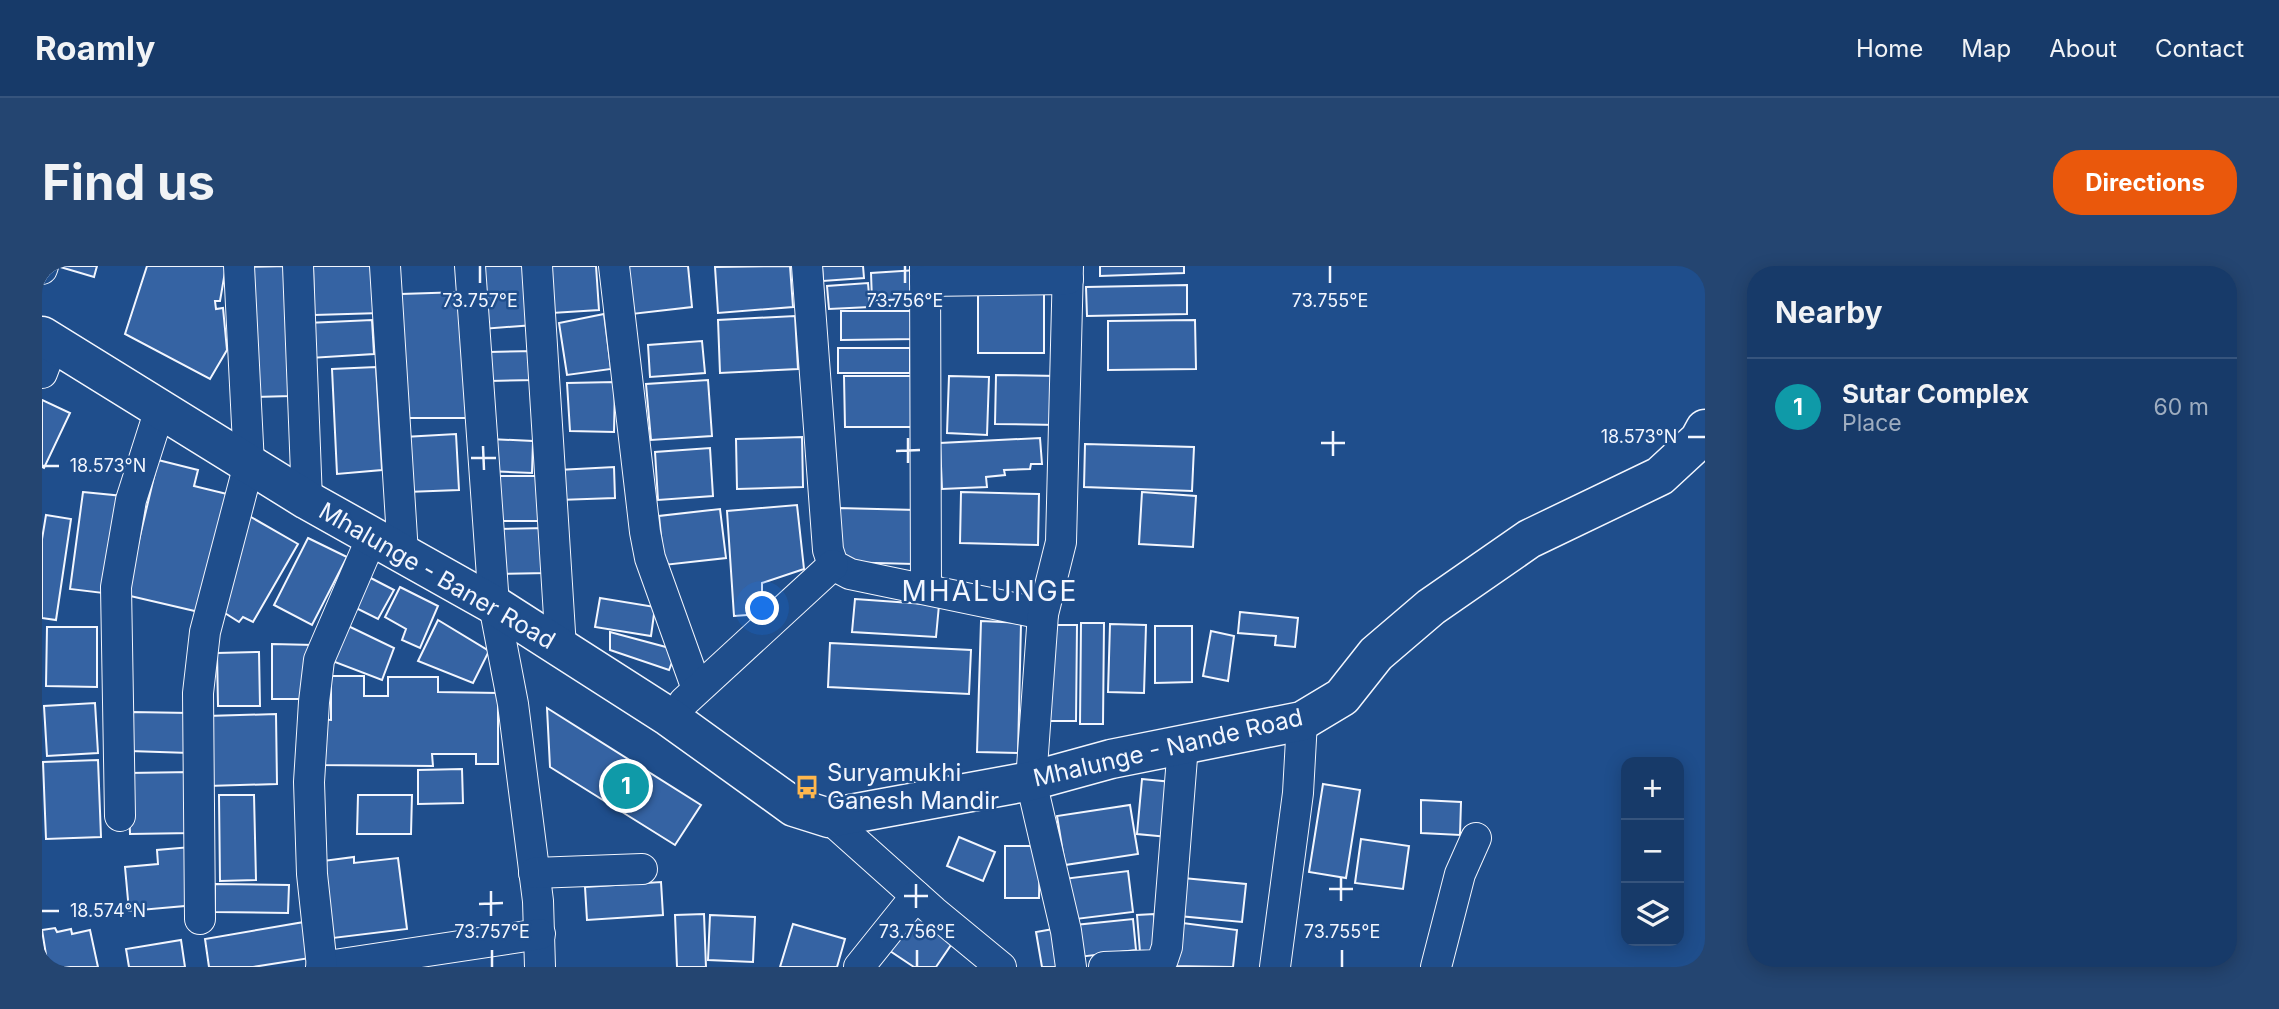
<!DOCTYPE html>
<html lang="en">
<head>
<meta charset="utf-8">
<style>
  :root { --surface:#173a69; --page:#244571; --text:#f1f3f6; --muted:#9eadc0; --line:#36547d; --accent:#ea580c }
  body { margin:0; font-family:Inter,sans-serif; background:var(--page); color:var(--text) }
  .controls { position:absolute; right:21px; bottom:21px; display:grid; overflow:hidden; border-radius:14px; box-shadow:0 4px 18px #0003 }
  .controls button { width:63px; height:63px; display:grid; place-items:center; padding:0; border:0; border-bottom:2px solid var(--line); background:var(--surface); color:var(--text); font:35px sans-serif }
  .you { position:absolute; left:721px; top:343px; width:24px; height:24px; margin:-18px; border:5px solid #fff; border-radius:50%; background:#1a73e8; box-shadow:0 0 0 10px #1a73e833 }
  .badge { display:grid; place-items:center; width:46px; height:46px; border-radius:50%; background:var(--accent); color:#fff; font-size:23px; font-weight:700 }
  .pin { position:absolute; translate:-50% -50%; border:4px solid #fff; box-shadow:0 2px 7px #0006 }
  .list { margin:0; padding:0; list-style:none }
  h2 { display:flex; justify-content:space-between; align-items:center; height:91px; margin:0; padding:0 28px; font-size:30px }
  h2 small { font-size:23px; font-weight:400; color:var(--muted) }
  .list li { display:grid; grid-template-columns:46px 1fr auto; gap:21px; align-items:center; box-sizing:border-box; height:98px; padding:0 28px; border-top:2px solid var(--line) }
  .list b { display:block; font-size:26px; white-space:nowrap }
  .list p { margin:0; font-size:23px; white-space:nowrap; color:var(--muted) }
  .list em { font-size:23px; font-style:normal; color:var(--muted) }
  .icon { flex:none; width:38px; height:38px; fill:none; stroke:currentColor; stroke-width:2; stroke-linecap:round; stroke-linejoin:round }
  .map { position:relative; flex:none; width:1663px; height:701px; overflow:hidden; border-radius:28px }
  header { display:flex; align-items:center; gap:42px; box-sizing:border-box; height:98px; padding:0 35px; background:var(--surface); border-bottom:2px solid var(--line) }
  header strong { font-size:33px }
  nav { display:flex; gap:38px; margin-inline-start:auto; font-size:24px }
  .intro { display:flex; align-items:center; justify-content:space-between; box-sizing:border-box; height:168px; padding:0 42px }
  h1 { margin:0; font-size:49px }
  .button { padding:18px 32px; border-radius:28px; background:var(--accent); color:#fff; font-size:24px; font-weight:700 }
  main { display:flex; gap:42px; padding:0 42px }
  aside { flex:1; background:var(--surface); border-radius:28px; box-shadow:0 4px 18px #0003 }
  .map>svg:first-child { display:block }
  .building { fill:#3563a3; stroke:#f2f6ff; stroke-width:2 }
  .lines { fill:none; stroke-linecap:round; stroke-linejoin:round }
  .minor-casing { stroke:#f2f6ff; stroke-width:32 }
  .major-casing { stroke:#f2f6ff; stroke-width:41 }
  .minor { stroke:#1f4e8c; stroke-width:30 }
  .major { stroke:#1f4e8c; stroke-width:38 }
  .ticks { fill:none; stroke:#f2f6ff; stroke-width:2.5 }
  .labels { text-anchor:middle; stroke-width:5; stroke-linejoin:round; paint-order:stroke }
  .street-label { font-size:24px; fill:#f2f6ff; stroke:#1f4e8c }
  .poi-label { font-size:24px; fill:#f2f6ff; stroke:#1f4e8c; text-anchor:start }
  .quarter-label { font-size:28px; letter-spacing:2px; fill:#f2f6ff; stroke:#1f4e8c }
  .ticks-label { font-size:18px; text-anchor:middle; fill:#f2f6ff; stroke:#1f4e8c; stroke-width:5; stroke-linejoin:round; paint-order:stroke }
</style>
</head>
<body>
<header>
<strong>Roamly</strong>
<nav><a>Home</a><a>Map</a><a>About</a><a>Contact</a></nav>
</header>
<div class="intro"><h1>Find us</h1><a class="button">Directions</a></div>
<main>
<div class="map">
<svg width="1663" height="701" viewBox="0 0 1663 701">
  <rect width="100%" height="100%" fill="#1f4e8c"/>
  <g class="building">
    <path d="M15,0H55L52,11Z"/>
    <path d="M105,0H184L178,35H173L174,43L181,42L185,84L168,113L83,68Z"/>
    <path d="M246,0L249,130L213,131L207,1Z"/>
    <path d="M271,0H337L339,47L272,49Z"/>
    <path d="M435,0H486L492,59L440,63Z"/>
    <path d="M507,0H554L557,44L510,47Z"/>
    <path d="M585,0H646L650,41L590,48Z"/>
    <path d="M748,0L751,41L676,47L673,1Z"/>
    <path d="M780,0H821L822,12L781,15Z"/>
    <path d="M1058,0H1142V7L1058,10Z"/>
    <path d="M875,4L877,32L830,35L829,7Z"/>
    <path d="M826,17L828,41L787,43L785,20Z"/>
    <path d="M1145,19V48L1045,50L1044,21Z"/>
    <path d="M420,26L428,152H365L359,28Z"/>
    <rect x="936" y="26" width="66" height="61"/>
    <path d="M799,45H875V73L799,74Z"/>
    <path d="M562,48L569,103L525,109L517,57Z"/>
    <path d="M753,50L756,103L678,107L676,54Z"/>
    <path d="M330,54L332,88L268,92L265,57Z"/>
    <path d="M1153,54L1154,103L1066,104V55Z"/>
    <path d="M660,75L663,107L608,111L606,79Z"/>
    <rect x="796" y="82" width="72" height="25"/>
    <path d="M494,85V114L448,115L447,86Z"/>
    <path d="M334,101L340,204L295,208L290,103Z"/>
    <path d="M954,109L1016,110L1015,159L953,158Z"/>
    <path d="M802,110H872V161H803Z"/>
    <path d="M907,110L947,111L945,169L905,167Z"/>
    <path d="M666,114L670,170L609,174L604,118Z"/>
    <path d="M573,116L572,166L528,165L525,117Z"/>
    <path d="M0,134L28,147L2,202L0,201Z"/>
    <path d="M414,168L417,224L365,226L362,171Z"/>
    <path d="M760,171L761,221L695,223L694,173Z"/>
    <path d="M998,172L1000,198H989L988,203L962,204L963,209L944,211L945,221L900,223L898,177Z"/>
    <path d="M447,173L491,175L490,207L445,205Z"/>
    <path d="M1043,178L1152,181L1150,225L1042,221Z"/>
    <path d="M668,182L671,230L616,234L613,186Z"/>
    <path d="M116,194L156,204L152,220L185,228L157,346L84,329Z"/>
    <path d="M572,201L573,232L517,234L516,204Z"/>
    <path d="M446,210H497L498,255H446Z"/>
    <path d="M41,226L81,230L69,328L28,323Z"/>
    <path d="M919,226L997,228L996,279L918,277Z"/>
    <path d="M1100,226L1154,230L1151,281L1097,278Z"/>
    <path d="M755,239L762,303L720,317V348L692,350L685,245Z"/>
    <path d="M796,242L874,244L872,298L795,296Z"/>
    <path d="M678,243L684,292L622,299L617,250Z"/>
    <path d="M202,247L256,278L211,356L201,351L197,356L175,342Z"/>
    <path d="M4,249L29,253L14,354L0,352V273Z"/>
    <path d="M505,262V307L452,308V263Z"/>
    <path d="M266,272L305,291L270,359L232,339Z"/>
    <path d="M321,308L352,324L336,353L306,338Z"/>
    <path d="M358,321L396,340L378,382L360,374L364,363L343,351Z"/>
    <path d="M558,332L613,341L609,370L553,361Z"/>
    <path d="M813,333L897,339L894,371L810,366Z"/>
    <path d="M1198,346L1256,352L1253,381L1233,379L1234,370L1196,367Z"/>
    <path d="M396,354L447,385L431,417L376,395Z"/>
    <path d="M939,355L979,357L976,487L935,486Z"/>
    <path d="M300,357L352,382L340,414L285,393Z"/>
    <path d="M1039,357H1062L1061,458H1038Z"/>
    <path d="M1068,358L1104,359L1102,427L1066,426Z"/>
    <path d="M1001,359H1035L1034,455H1001Z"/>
    <path d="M1113,360H1150V416L1113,417Z"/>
    <path d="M5,361H55V421L4,420Z"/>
    <path d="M1169,365L1192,370L1186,415L1161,410Z"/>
    <path d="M568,366L635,384L627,404L568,384Z"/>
    <path d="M788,377L929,384L927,428L786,421Z"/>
    <path d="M230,378L272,379V433H230Z"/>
    <path d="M217,386L218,440H176L175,387Z"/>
    <path d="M289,410H322V430H346V411H396V426L456,427V498H434V488H390L391,500L276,499V453L289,454Z"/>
    <path d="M53,437L56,487L5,490L2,440Z"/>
    <path d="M505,442L659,539L633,579L508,501Z"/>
    <path d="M89,446L148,447L147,487L88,485Z"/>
    <path d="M234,448L235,518L166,520L165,450Z"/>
    <path d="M56,494L59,571L4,573L1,496Z"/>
    <path d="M420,503L421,537L376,538V504Z"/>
    <path d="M149,506L150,567L88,568L86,507Z"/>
    <path d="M1100,513L1130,516L1126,571L1095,568Z"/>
    <path d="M1281,518L1318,524L1304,612L1267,606Z"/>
    <path d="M177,529H212L214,614L178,615Z"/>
    <path d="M316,529H370L369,568H315Z"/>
    <path d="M1379,534L1419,536L1418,569L1379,567Z"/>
    <path d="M1088,539L1096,588L1023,599L1015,550Z"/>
    <path d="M917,571L953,586L941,615L905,600Z"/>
    <path d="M1319,573L1367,580L1361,623L1313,617Z"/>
    <path d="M963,580H998L997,632H963Z"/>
    <path d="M149,581L154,639L87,645L83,601L116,598L115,584Z"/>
    <path d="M312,591V597L356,592L365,663L283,673L273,596Z"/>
    <path d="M1086,605L1091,646L1026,654L1021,613Z"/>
    <path d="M1141,612L1204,618L1200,656L1137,650Z"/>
    <path d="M619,616L621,649L545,654L543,621Z"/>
    <path d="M173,618L247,619L246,647L173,646Z"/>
    <path d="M867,643L913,673L894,701H872L842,681Z"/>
    <path d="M662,648L664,701H635L633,649Z"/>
    <path d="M1112,648L1117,696L1099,698L1095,649Z"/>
    <path d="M668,649L713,651L711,696L666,694Z"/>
    <path d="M1091,653L1094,684L1037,691L1033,659Z"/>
    <path d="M262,656L268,692L211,701H167L163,673Z"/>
    <path d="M1133,656L1195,664L1191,701L1128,700Z"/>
    <path d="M751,658L803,673L795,701H738Z"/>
    <path d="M13,662L15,666L29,663L30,668L48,664L56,701H6L0,664Z"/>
    <path d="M1017,662L1023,701H1000L994,666Z"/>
    <path d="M139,674L143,701H87L84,683Z"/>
  </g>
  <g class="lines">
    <g class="minor-casing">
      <g id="minor">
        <path d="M256,0L265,234"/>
        <path d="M343,0L361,288"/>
        <path d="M428,0L452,339L471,438L496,635L498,701"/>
        <path d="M495,0L519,382"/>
        <path d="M572,0L603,266L608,292L655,423"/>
        <path d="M765,0L786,284L791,299L808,308L1001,348"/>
        <path d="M883,0L884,323"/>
        <path d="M1026,0L1019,276L1001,348L989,515L1024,665L1029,701"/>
        <path d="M0,3L1,0"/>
        <path d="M883,15L1026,13"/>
        <path d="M0,107L11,78"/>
        <path d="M642,436L791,299"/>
        <path d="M78,550L74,321L89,234L118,143"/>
        <path d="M787,552L891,645L959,701"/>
        <path d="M492,607L600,603"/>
        <path d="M158,653L156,427L163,366L207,198L197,0"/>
        <path d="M279,701L498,668"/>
        <path d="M280,701L270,608L267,516L272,436L277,394L330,271"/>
        <path d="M817,701L874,630"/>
        <path d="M1062,701L1115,699L1121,693L1125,681L1141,479"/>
        <path d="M1233,701L1256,527L1260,455"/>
        <path d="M1394,701L1418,608L1434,572"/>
      </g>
    </g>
    <g class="major-casing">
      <path id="major" d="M0,70L265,234L452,339L627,451L752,541L787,552L989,515L1069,493L1260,455L1300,431L1334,388L1389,341L1487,273L1618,210L1657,174L1663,163"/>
    </g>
    <use href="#minor" class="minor"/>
    <use href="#major" class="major"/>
  </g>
  <path class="ticks" d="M438,0V17M863,0V17M1288,0V17M1291,165V190M1646,171H1663M866,172V197M1279,177H1303M441,180L442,204M854,185L878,184M429,192H454M0,200H17M1299,611V635M874,618V642M1287,623H1311M449,625V650M862,630H886M437,638L461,637M0,645H17M450,684V701M875,684V701M1300,684V701"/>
  <defs>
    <g id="bus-bare" transform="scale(1.89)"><path d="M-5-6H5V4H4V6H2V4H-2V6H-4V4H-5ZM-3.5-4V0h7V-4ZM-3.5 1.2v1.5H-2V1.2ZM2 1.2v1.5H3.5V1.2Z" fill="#ffb74d" stroke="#1f4e8c" stroke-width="2.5" paint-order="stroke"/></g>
  </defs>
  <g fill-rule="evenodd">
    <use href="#bus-bare" x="765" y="521"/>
  </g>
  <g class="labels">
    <g class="street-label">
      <text transform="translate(395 310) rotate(30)" y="8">Mhalunge - Baner Road</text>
      <text transform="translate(1126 482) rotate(-13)" y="8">Mhalunge - Nande Road</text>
    </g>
    <g class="poi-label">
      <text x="785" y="515">Suryamukhi<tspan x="785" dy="28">Ganesh Mandir</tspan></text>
    </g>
    <g class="quarter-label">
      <text x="948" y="335">MHALUNGE</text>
    </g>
  </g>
  <g class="ticks-label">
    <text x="438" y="41">73.757°E</text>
    <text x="863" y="41">73.756°E</text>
    <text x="1288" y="41">73.755°E</text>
    <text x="1597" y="177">18.573°N</text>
    <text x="66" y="206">18.573°N</text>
    <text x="66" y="651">18.574°N</text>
    <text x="450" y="672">73.757°E</text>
    <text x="875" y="672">73.756°E</text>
    <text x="1300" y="672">73.755°E</text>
  </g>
</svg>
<div class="controls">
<button>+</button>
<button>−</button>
<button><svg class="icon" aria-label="layers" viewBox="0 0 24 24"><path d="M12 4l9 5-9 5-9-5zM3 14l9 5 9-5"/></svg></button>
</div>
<div class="you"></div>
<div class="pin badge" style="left:584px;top:520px;background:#0f9aa8">1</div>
</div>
<aside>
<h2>Nearby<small></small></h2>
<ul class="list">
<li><span class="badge" style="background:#0f9aa8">1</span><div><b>Sutar Complex</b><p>Place</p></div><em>60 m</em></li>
</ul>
</aside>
</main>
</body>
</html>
